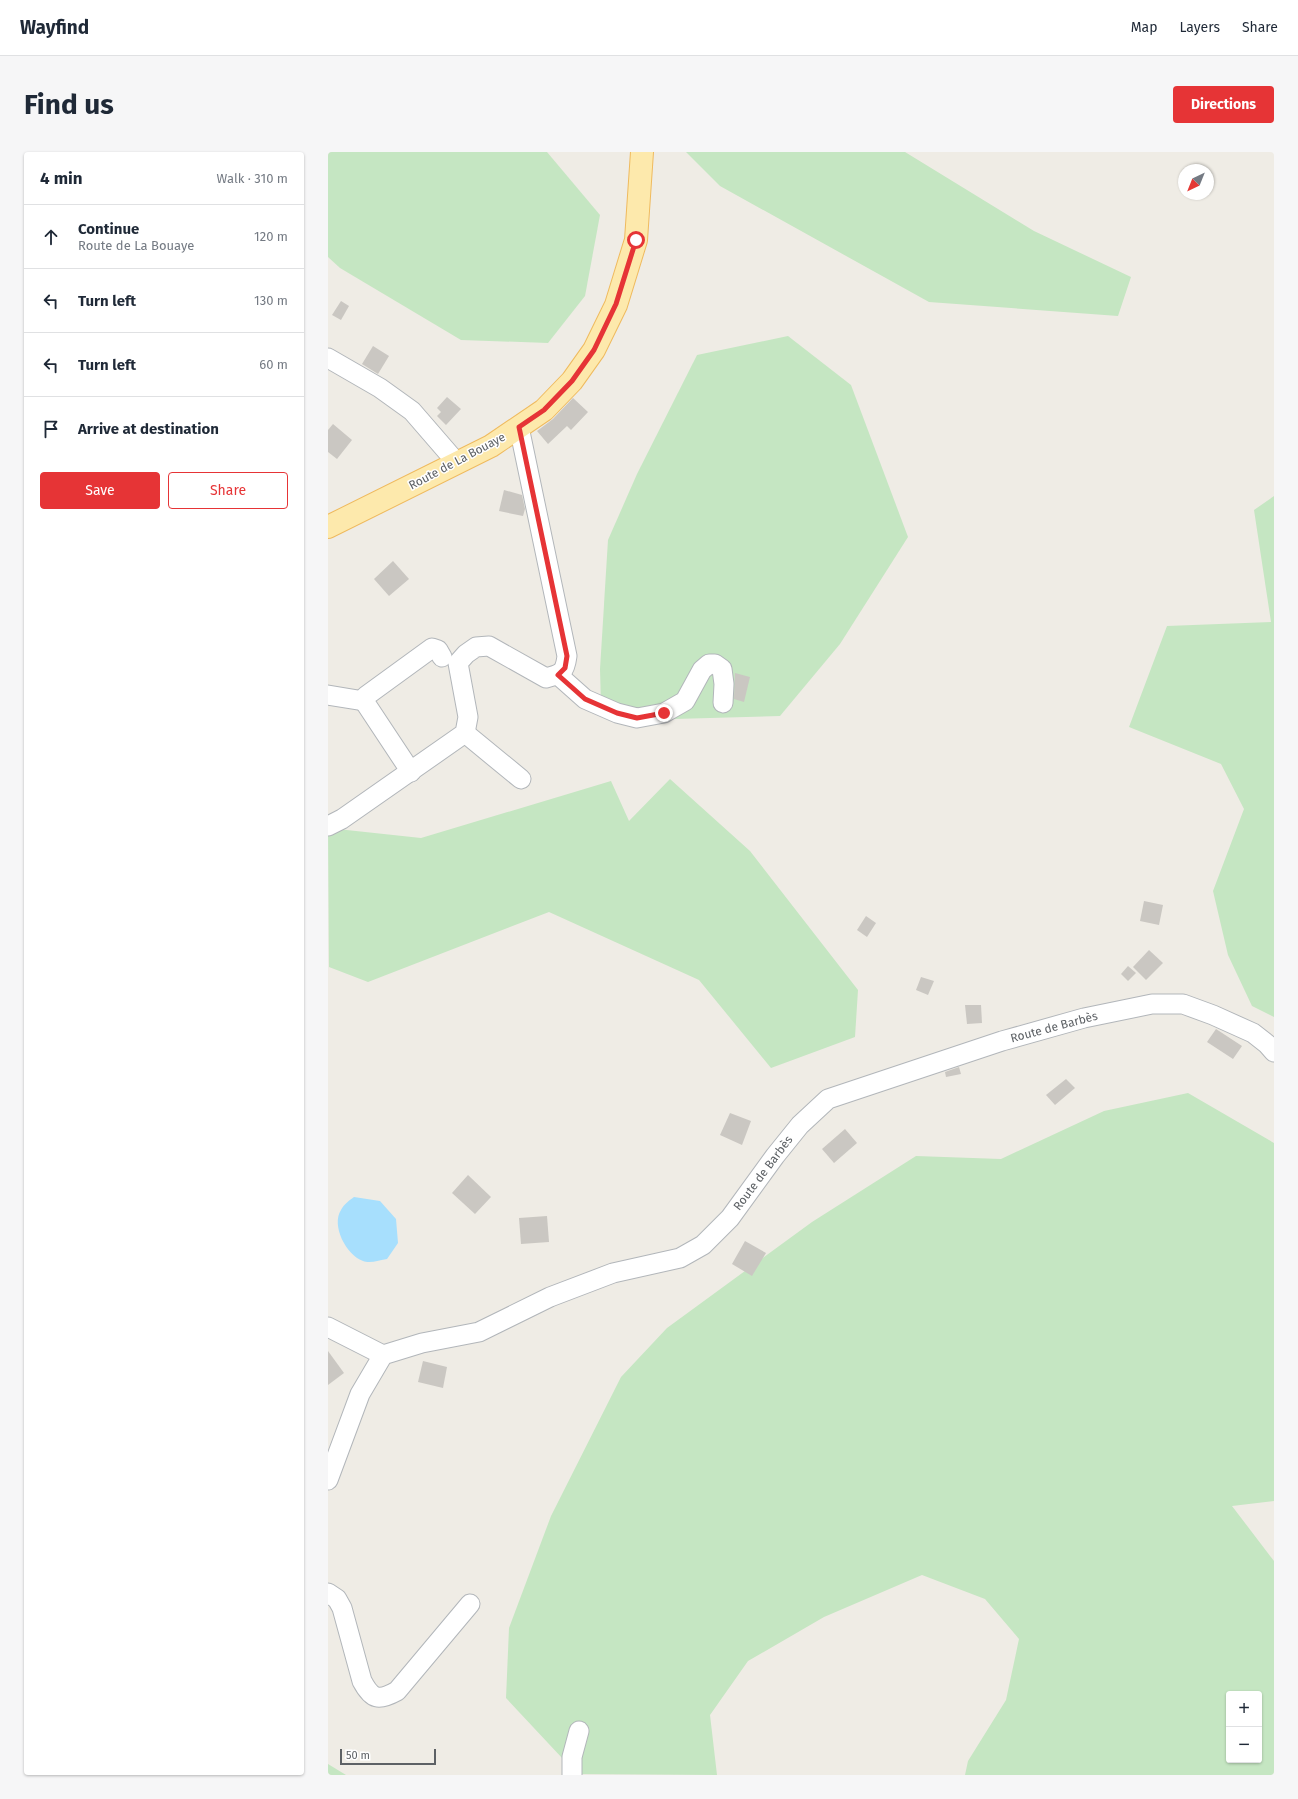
<!DOCTYPE html>
<html lang="en">
<head>
<meta charset="utf-8">
<style>
  :root { --surface:#fff; --page:#f6f6f7; --text:#1f2937; --muted:#747a83; --line:#e0e1e3; --accent:#e63436 }
  body { margin:0; font-family:"Fira Sans",sans-serif; background:var(--page); color:var(--text) }
  .controls { position:absolute; right:12px; bottom:12px; display:grid; overflow:hidden; border-radius:4px; box-shadow:0 1px 3px #0004 }
  .controls button { width:36px; height:36px; display:grid; place-items:center; padding:0; border:0; border-bottom:1px solid var(--line); background:var(--surface); color:var(--text); font:20px sans-serif }
  .compass { position:absolute; left:850px; top:12px; width:36px; height:36px; border-radius:50%; background:var(--surface); box-shadow:0 1px 3px #0004; rotate:223deg }
  .scale { position:absolute; left:12px; bottom:10px; width:96px; box-sizing:border-box; padding-left:4px; border:2px solid #5d6165; border-top:0; font-size:11px; line-height:14px; white-space:nowrap; color:#5d6165; -webkit-text-stroke:3px #fff; paint-order:stroke }
  .stop { position:absolute; width:12px; height:12px; margin:-9px; border:3px solid #e63436; border-radius:50%; background:#fff }
  .stop.end { background:#e63436; border-color:#fff; box-shadow:0 1px 4px #0008 }
  .list { margin:0; padding:0; list-style:none }
  h2 { display:flex; justify-content:space-between; align-items:center; height:52px; margin:0; padding:0 16px; font-size:17px }
  h2 small { font-size:13px; font-weight:400; color:var(--muted) }
  .list li { display:grid; grid-template-columns:26px 1fr auto; gap:12px; align-items:center; box-sizing:border-box; height:64px; padding:0 16px; border-top:1px solid var(--line) }
  .list b { display:block; font-size:15px; white-space:nowrap }
  .list p { margin:0; font-size:13px; white-space:nowrap; color:var(--muted) }
  .list em { font-size:13px; font-style:normal; color:var(--muted) }
  .actions { display:flex; gap:8px; padding:12px 16px }
  .actions a { flex:1; padding:9px 0; border:1px solid var(--accent); border-radius:4px; text-align:center; font-size:14px; color:var(--accent) }
  .actions .main { background:var(--accent); color:#fff }
  .icon { flex:none; width:22px; height:22px; fill:none; stroke:currentColor; stroke-width:2; stroke-linecap:round; stroke-linejoin:round }
  .map { position:relative; flex:none; width:946px; height:1623px; overflow:hidden; border-radius:4px }
  header { display:flex; align-items:center; gap:24px; box-sizing:border-box; height:56px; padding:0 20px; background:var(--surface); border-bottom:1px solid var(--line) }
  header strong { font-size:19px }
  nav { display:flex; gap:22px; margin-inline-start:auto; font-size:14px }
  .intro { display:flex; align-items:center; justify-content:space-between; box-sizing:border-box; height:96px; padding:0 24px }
  h1 { margin:0; font-size:28px }
  .button { padding:10px 18px; border-radius:4px; background:var(--accent); color:#fff; font-size:14px; font-weight:700 }
  main { display:flex; gap:24px; padding:0 24px }
  aside { flex:1; background:var(--surface); border-radius:4px; box-shadow:0 1px 3px #0004 }
  .map>svg:first-child { display:block }
  .green { fill:#c5e6c2; fill-rule:evenodd }
  .water { fill:#a7dffd }
  .building { fill:#cac7c2 }
  .lines { fill:none; stroke-linecap:round; stroke-linejoin:round }
  .minor-casing { stroke:#b2b6ba; stroke-width:21 }
  .major-casing { stroke:#efba5e; stroke-width:24 }
  .minor { stroke:#fff; stroke-width:19 }
  .major { stroke:#fde9ac; stroke-width:22 }
  .route { stroke:#e63436; stroke-width:5 }
  .labels { text-anchor:middle; stroke-width:3; stroke-linejoin:round; paint-order:stroke }
  .street-label { font-size:12px; fill:#5d6165; stroke:#fff }
</style>
</head>
<body>
<header>
<strong>Wayfind</strong>
<nav><a>Map</a><a>Layers</a><a>Share</a></nav>
</header>
<div class="intro"><h1>Find us</h1><a class="button">Directions</a></div>
<main>
<aside>
<h2>4 min<small>Walk · 310 m</small></h2>
<ul class="list">
<li><svg class="icon" aria-label="ahead" viewBox="0 0 24 24"><path d="M12 20V5M6 11l6-6 6 6"/></svg><div><b>Continue</b><p>Route de La Bouaye</p></div><em>120 m</em></li>
<li><svg class="icon" aria-label="left" viewBox="0 0 24 24"><path d="M17 20v-9H6M10 6l-5 5 5 5"/></svg><div><b>Turn left</b></div><em>130 m</em></li>
<li><svg class="icon" aria-label="left" viewBox="0 0 24 24"><path d="M17 20v-9H6M10 6l-5 5 5 5"/></svg><div><b>Turn left</b></div><em>60 m</em></li>
<li><svg class="icon" aria-label="arrive" viewBox="0 0 24 24"><path d="M6 21V4h12l-3 4 3 4H6"/></svg><div><b>Arrive at destination</b></div></li>
</ul>
<div class="actions"><a class="main">Save</a><a>Share</a></div>
</aside>
<div class="map">
<svg width="946" height="1623" viewBox="0 0 946 1623">
  <rect width="100%" height="100%" fill="#efece5"/>
  <g class="green">
    <path d="M0,0H219L272,63L257,144L220,191L133,188L12,116L0,105Z"/>
    <path d="M358,0H577L706,79L803,125L790,164L601,150L392,34Z"/>
    <path d="M460,184L523,233L580,385L512,492L452,564L346,567L273,553L272,517L280,388L309,322L369,203Z"/>
    <path d="M946,344V865L924,854L900,803L885,739L916,657L893,612L801,575L839,474L943,470L926,358Z"/>
    <path d="M342,627L422,699L530,838L527,885L443,916L371,828L221,760L40,830L1,815L0,676L93,686L283,629L301,669Z"/>
    <path d="M860,941L946,991V1349L904,1354L946,1409V1623H637L640,1609L678,1548L691,1487L657,1447L594,1423L496,1465L420,1509L382,1563L389,1623L249,1622L178,1546L181,1476L223,1364L293,1225L339,1176L484,1070L588,1004L673,1007L776,959ZM901,1542H931V1608H901Z"/>
    <path d="M0,1612L18,1623H0Z"/>
  </g>
  <path class="water" d="M26,1045L52,1049L68,1067L70,1091L59,1107C52,1108 42,1112 35,1109C18,1103 3,1073 13,1058C15,1053 22,1048 26,1045Z"/>
  <g class="building">
    <path d="M13,149L21,154L13,168L4,163Z"/>
    <path d="M45,194L61,204L50,222L34,212Z"/>
    <path d="M119,245L133,257L118,273L109,264L113,260L109,256Z"/>
    <path d="M245,246L260,260L243,278L239,274L220,292L209,279L225,267Z"/>
    <path d="M5,272L24,288L9,307L0,300V278Z"/>
    <path d="M176,338L194,343L197,357L195,364L171,359Z"/>
    <path d="M65,409L81,427L61,444L46,427Z"/>
    <path d="M407,521L422,525L416,550L406,547Z"/>
    <path d="M816,749L835,753L831,773L812,769Z"/>
    <path d="M538,764L548,771L539,785L529,778Z"/>
    <path d="M821,798L835,811L818,828L805,815Z"/>
    <path d="M800,814L808,821L800,829L793,822Z"/>
    <path d="M593,825L606,829L600,843L588,838Z"/>
    <path d="M637,853H653L654,871L639,872Z"/>
    <path d="M888,877L914,894L905,907L879,890Z"/>
    <path d="M631,915L633,922L618,925L617,920Z"/>
    <path d="M738,927L747,936L727,953L718,943Z"/>
    <path d="M402,961L423,969L414,993L392,983Z"/>
    <path d="M517,977L529,991L506,1011L494,997Z"/>
    <path d="M140,1023L163,1045L147,1062L124,1041Z"/>
    <path d="M219,1064L221,1090L193,1092L191,1066Z"/>
    <path d="M417,1089L438,1101L424,1124L404,1112Z"/>
    <path d="M0,1199L16,1221L0,1233Z"/>
    <path d="M95,1209L119,1215L115,1236L90,1230Z"/>
  </g>
  <g class="lines">
    <g class="minor-casing">
      <g id="minor">
        <path d="M0,206L52,236L84,259L129,311"/>
        <path d="M230,523L257,547L289,561L309,566L336,561L357,549L374,518L381,512H387L394,517L396,532L395,551"/>
        <path d="M0,543L36,549"/>
        <path d="M137,581L193,627"/>
        <path d="M83,620L36,549L38,544L104,496L110,498L114,505"/>
        <path d="M0,674L14,667L137,581L140,565L130,511L138,502L148,495L161,494L218,526C234,522 237,520 239,504L191,275"/>
        <path d="M0,1175L55,1203"/>
        <path d="M0,1328L32,1242L55,1203L94,1191L151,1180L222,1145L285,1121L352,1106L375,1093L402,1066L447,1004L472,973L500,947L674,889L756,866L824,852H855L885,863L925,881L939,892L946,900"/>
        <path d="M0,1441L9,1447L14,1456L34,1529C44,1548 51,1549 69,1539L142,1452"/>
        <path d="M244,1623V1605L251,1579"/>
      </g>
    </g>
    <g class="major-casing">
      <path id="major" d="M0,375L163,294L216,258L244,229L266,198L288,153L308,88L314,0"/>
    </g>
    <use href="#minor" class="minor"/>
    <use href="#major" class="major"/>
  </g>
  <g class="lines">
    <path class="route" d="M308,88L288,152L266,198L244,229L216,258L191,275L239,504L237,516L230,523L257,547L289,561L309,566L336,561"/>
  </g>
  <g class="labels">
    <g class="street-label">
      <text transform="translate(129 309) rotate(-28)" y="4">Route de La Bouaye</text>
      <text transform="translate(726 875) rotate(-15)" y="4">Route de Barbès</text>
      <text transform="translate(435 1021) rotate(-53)" y="4">Route de Barbès</text>
    </g>
  </g>
</svg>
<div class="controls">
<button>+</button>
<button>−</button>
</div>
<svg class="compass" viewBox="-18 -18 36 36"><path d="M0-13l5 13h-10z" fill="#e53935"/><path d="M0 13l5-13h-10z" fill="#747a83"/></svg>
<div class="scale">50 m</div>
<div class="stop" style="left:308px;top:88px"></div>
<div class="stop end" style="left:336px;top:561px"></div>
</div>
</main>
</body>
</html>
